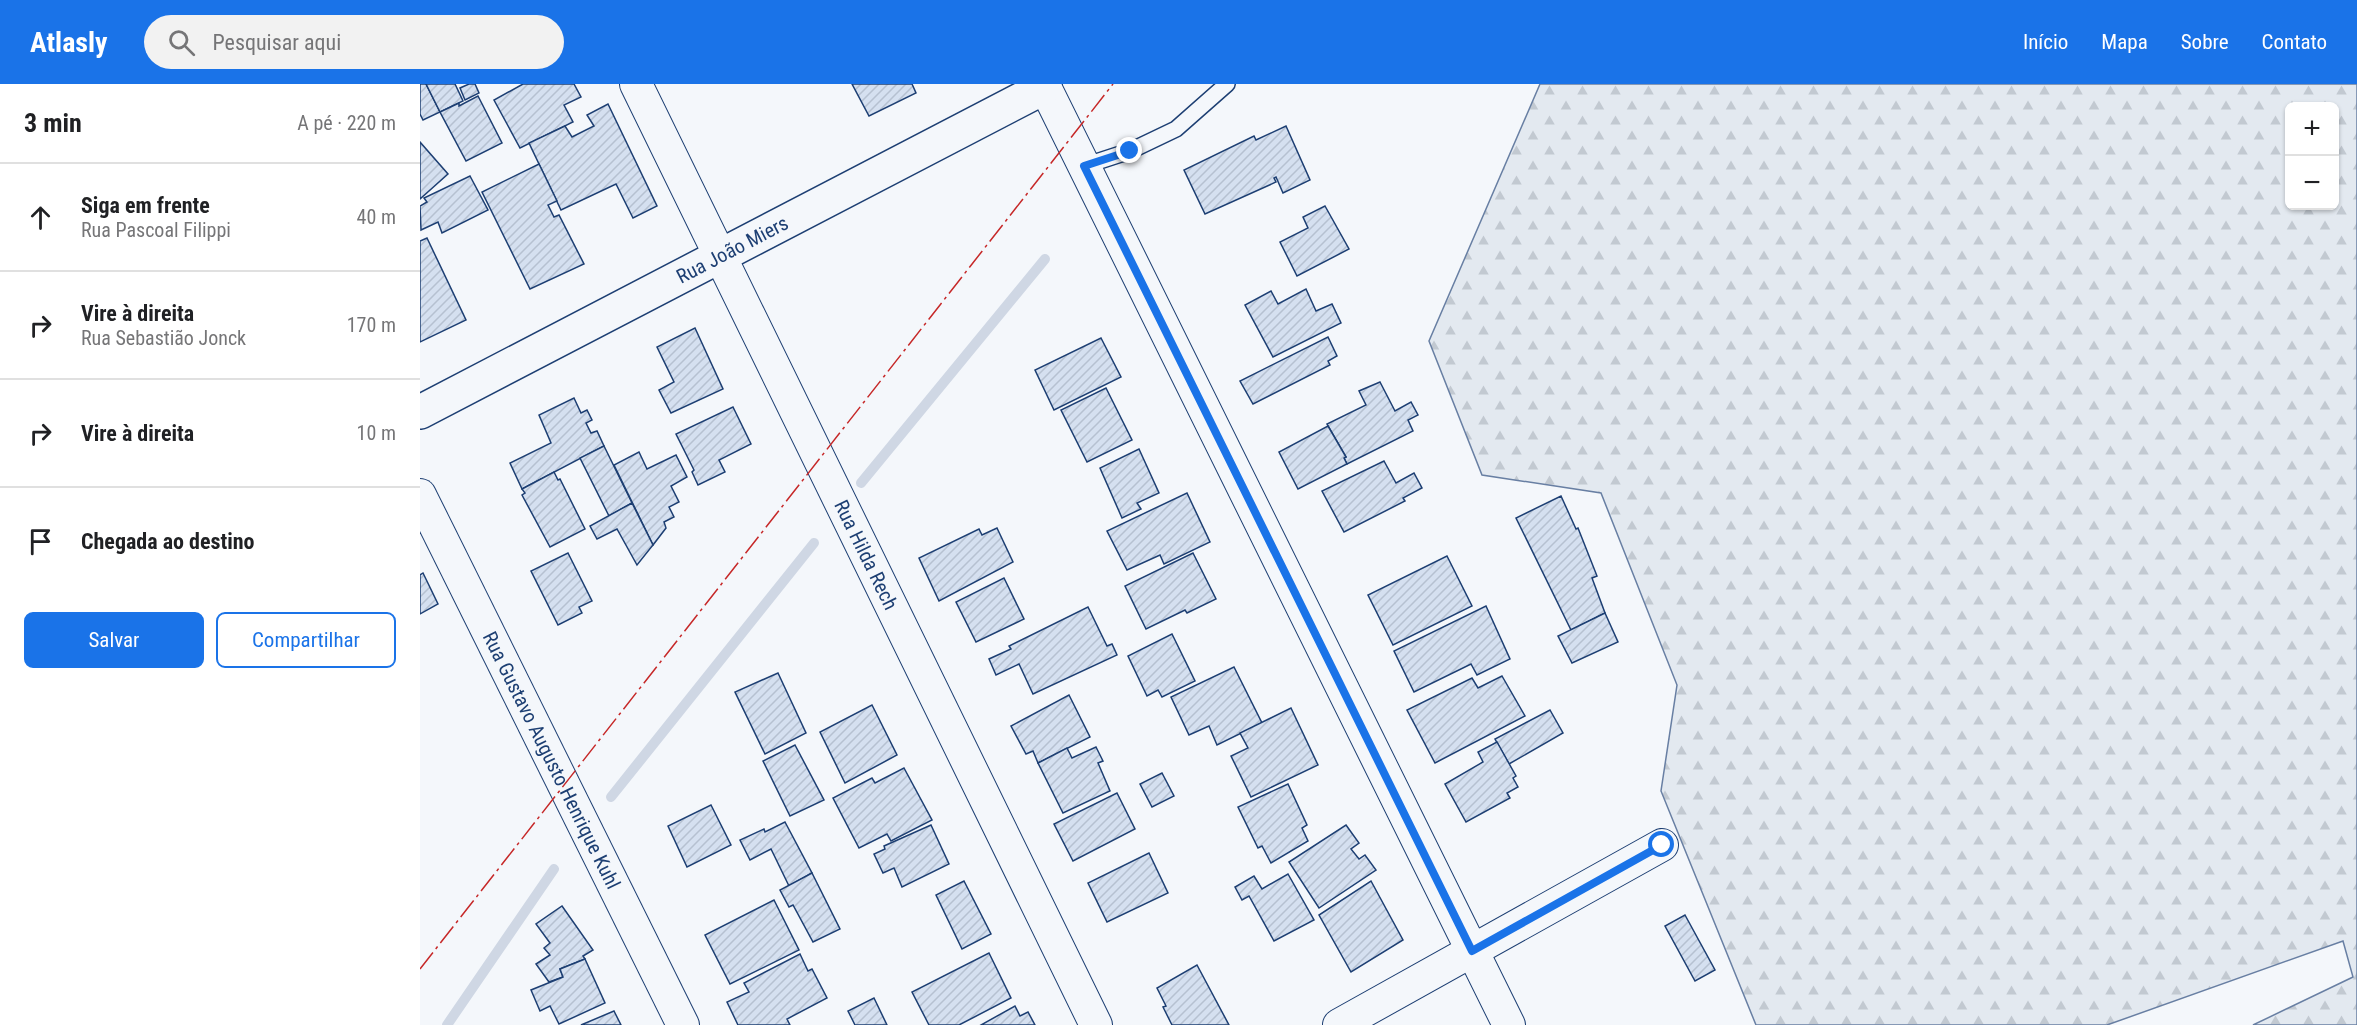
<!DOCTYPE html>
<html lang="pt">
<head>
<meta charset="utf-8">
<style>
  :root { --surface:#fff; --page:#f2f2f2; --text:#202124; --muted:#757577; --line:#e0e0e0; --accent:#1a73e8 }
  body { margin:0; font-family:"Roboto Condensed",sans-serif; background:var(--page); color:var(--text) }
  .controls { position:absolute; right:18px; top:18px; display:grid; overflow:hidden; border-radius:9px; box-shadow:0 2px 4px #0004 }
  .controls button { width:54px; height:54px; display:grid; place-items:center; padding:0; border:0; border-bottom:2px solid var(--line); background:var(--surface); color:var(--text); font:30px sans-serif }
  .stop { position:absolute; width:18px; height:18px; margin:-14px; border:4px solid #1a73e8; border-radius:50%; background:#fff }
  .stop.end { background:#1a73e8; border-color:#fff; box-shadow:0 2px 6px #0008 }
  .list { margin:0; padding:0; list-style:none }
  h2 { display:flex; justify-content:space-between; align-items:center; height:78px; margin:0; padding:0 24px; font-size:26px }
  h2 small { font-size:20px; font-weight:400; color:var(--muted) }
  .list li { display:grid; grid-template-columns:39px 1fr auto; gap:18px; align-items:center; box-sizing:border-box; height:108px; padding:0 24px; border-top:2px solid var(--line) }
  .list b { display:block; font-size:22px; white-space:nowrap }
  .list p { margin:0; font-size:20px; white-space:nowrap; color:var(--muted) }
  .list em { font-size:20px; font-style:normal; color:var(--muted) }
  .actions { display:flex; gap:12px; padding:18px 24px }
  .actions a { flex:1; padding:14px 0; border:2px solid var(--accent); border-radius:9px; text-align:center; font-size:21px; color:var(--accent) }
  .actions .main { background:var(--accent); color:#fff }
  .icon { flex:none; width:33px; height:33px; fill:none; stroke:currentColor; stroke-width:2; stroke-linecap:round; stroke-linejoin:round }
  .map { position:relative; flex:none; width:1937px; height:941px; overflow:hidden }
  header { display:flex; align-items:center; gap:36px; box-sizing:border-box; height:84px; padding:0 30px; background:var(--accent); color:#fff }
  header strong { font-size:28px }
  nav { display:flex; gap:33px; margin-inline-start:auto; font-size:21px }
  .search { width:420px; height:54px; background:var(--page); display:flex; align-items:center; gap:15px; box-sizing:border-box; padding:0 21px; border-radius:33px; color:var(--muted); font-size:22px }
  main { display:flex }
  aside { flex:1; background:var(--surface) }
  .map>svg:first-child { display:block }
  .forest { fill:url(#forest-firs); stroke:#687fa3; stroke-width:1.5; fill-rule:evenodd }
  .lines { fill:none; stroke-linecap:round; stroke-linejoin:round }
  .stream { stroke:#cfd7e4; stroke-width:10 }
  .building { fill:url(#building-hatch); stroke:#1d3f73; stroke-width:1.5 }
  .lane-casing { stroke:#1d3f73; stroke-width:18 }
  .street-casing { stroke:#1d3f73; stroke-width:34 }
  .secondary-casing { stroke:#1d3f73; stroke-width:36 }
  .lane { stroke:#f4f7fb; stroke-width:15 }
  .street { stroke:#f4f7fb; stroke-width:32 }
  .secondary { stroke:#f4f7fb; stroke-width:33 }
  .power { stroke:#c62828; stroke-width:1.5; stroke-dasharray:21 4.5 3 4.5; stroke-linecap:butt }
  .route { stroke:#1a73e8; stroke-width:8 }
  .labels { text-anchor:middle; stroke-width:4.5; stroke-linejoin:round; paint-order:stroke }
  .street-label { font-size:20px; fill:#1d3f73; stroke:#f4f7fb }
</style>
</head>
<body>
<header>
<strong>Atlasly</strong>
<div class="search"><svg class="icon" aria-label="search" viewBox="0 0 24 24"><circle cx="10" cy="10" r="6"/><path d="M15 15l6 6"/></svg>Pesquisar aqui</div>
<nav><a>Início</a><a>Mapa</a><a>Sobre</a><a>Contato</a></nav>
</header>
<main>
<aside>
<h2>3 min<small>A pé · 220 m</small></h2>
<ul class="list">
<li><svg class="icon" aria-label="ahead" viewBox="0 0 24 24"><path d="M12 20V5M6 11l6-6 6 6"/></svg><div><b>Siga em frente</b><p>Rua Pascoal Filippi</p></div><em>40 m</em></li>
<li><svg class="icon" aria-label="right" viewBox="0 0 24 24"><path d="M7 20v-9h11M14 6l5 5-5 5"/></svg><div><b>Vire à direita</b><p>Rua Sebastião Jonck</p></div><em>170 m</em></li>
<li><svg class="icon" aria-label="right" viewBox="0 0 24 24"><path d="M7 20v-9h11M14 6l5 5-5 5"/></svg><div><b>Vire à direita</b></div><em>10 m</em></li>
<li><svg class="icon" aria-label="arrive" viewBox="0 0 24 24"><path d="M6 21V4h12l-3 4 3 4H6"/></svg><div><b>Chegada ao destino</b></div></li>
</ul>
<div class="actions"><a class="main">Salvar</a><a>Compartilhar</a></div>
</aside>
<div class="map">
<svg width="1937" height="941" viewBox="0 0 1937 941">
  <defs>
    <pattern id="forest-firs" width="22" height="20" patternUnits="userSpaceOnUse" patternTransform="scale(1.5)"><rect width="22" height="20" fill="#e3e9f0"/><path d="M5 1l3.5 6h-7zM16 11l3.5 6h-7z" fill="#c2c9d1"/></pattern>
    <pattern id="building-hatch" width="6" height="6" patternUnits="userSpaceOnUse" patternTransform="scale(1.5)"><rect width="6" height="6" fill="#d5e0f0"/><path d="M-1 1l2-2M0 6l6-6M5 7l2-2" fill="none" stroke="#b6c1d1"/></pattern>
  </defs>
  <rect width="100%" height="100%" fill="#f4f7fb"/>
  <path class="forest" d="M1120,0H1937V941H1833L1933,893L1923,857L1687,941H1336L1241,707L1257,601L1181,409L1062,391L1009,257ZM1870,22H1914V122H1870Z"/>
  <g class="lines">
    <g class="stream">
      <path d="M441,399L625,175"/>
      <path d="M191,713L394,459"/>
      <path d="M27,941L134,785"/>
    </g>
  </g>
  <g class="building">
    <path d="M0,0H6L20,28L3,36L0,30Z"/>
    <path d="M6,0H35L43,17L20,28Z"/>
    <path d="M49,0H55L59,9L45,16L40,4Z"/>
    <path d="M103,0H154L161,13L144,21L153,38L100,64L74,16Z"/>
    <path d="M432,0H492L496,9L449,32Z"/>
    <path d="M58,12L82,59L46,77L20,28L39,19V22Z"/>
    <path d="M188,20L237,122L213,134L196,100L141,126L109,59L145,42L152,53L174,42L167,31Z"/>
    <path d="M866,42L890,96L863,109L856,93L854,94L856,98L785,130L764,86L834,52L836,56Z"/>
    <path d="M0,58L28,90L0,115Z"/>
    <path d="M119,80L137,117L128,121L134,133L139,131L164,180L110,205L62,108Z"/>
    <path d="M50,92L68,126L22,149L18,138L1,146L0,122L7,118L4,114Z"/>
    <path d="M905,122L929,165L877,192L860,158L888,144L883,133Z"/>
    <path d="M7,154L46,236L0,258V157Z"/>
    <path d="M886,205L896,227L912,220L921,239L853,273L825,221L851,207L858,220Z"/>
    <path d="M275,244L303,305L251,329L239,306L254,298L237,263Z"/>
    <path d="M908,253L917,272L908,277L910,281L833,320L820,297Z"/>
    <path d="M681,254L701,293L634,326L615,286Z"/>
    <path d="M960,298L975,327L991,318L998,331L988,336L993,347L927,380L924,374L926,373L907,340L946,321L939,307Z"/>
    <path d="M686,304L712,356L667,378L641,326Z"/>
    <path d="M154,314L161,329L167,326L172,336L166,339L171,349L177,347L184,362L102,405L90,379L131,359L119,331Z"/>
    <path d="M313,323L331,360L299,376L305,388L278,401L272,388L274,386L256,350Z"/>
    <path d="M908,342L926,373L924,374L927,380L878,405L859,368Z"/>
    <path d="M184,362L212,419L189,432L160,374Z"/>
    <path d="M719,365L739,409L717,419L721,425L702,434L680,384Z"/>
    <path d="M219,368L227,385L256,371L267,393L251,402L259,418L249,423L254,433L244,438L246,444L233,461L194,381Z"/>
    <path d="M964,377L976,399L994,389L1002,404L983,414L985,417L924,448L902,407Z"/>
    <path d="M134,388L138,396L140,395L165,445L130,463L102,411L105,409L102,405Z"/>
    <path d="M767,409L790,458L744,480L740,471L707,486L687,447Z"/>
    <path d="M1141,412L1156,445L1158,444L1177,492L1172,494L1185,529L1151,546L1096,434Z"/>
    <path d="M212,419L233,461L217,481L197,445L177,455L170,442Z"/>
    <path d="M577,444L593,478L519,517L499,474L559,445L562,451Z"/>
    <path d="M148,469L172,517L159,523L162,529L138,541L111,487Z"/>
    <path d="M773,469L796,515L767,529L765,526L726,545L705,502Z"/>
    <path d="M1027,472L1052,522L973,561L948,511Z"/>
    <path d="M3,489L18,520L0,530V491Z"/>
    <path d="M584,494L604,535L556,558L536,518Z"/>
    <path d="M1066,522L1090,575L1057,591L1051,580L994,608L974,567Z"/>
    <path d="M668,523L687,562L692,560L697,571L613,610L599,580L576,591L569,575L591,565L589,562Z"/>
    <path d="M1185,529L1198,558L1152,579L1138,552Z"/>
    <path d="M752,550L775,597L742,613L738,606L727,612L708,572Z"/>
    <path d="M814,583L842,639L797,661L789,642L769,651L751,613Z"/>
    <path d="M358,589L386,649L345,670L315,608Z"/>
    <path d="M1082,592L1105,632L1015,679L987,626L1052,594L1058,604Z"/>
    <path d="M649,611L670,653L618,679L613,667L606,670L591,642Z"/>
    <path d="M452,621L477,671L425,699L400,648Z"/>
    <path d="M871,624L898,681L831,713L811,672L828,664L820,649Z"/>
    <path d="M1130,626L1143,649L1089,680L1075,655Z"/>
    <path d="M1077,658L1096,692L1093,694L1098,703L1087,709L1090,714L1046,738L1025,700L1063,678L1058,668Z"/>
    <path d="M375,661L404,716L370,732L343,677Z"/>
    <path d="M676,663L683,677L678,679L690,707L643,729L618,679L647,664L652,674Z"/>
    <path d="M484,684L512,736L471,757L467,750L439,764L413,714L452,694L455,699Z"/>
    <path d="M742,689L754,712L732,723L720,700Z"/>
    <path d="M868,700L887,741L882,744L888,757L851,779L842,762L838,764L818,723Z"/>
    <path d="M697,709L715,745L653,777L634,740Z"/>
    <path d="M291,721L311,761L267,783L248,742Z"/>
    <path d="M365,738L392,789L369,802L351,765L330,776L320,756L344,745L345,748Z"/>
    <path d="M511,741L529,780L482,803L474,784L463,789L454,770L465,765L464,762Z"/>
    <path d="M926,741L939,759L931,765L939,775L945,771L956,786L899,824L869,778Z"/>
    <path d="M729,769L748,809L687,838L668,799Z"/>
    <path d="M392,789L420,845L393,858L373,821L369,823L360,806Z"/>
    <path d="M868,790L894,836L854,857L829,812L822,816L815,803L834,792L842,805Z"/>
    <path d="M544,797L571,850L542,865L516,811Z"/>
    <path d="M951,797L983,856L931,888L899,831Z"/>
    <path d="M354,816L379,866L310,900L285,851Z"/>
    <path d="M142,822L173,866L163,872L165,875L140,885L143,893L129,898L116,880L130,871L124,864L130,859L116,840Z"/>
    <path d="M1265,831L1295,886L1275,897L1245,842Z"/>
    <path d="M569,869L591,914L539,941H509L492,908Z"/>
    <path d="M380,870L388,887L392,885L407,914L367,935L370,941H318L307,918L329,908L324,899Z"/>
    <path d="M165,875L185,919L139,940L130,922L120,927L111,906L143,893L140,885Z"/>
    <path d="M777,881L809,941H752L743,923L746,922L737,904Z"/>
    <path d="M454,914L467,941H435L428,927Z"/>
    <path d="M595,922L600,932L608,928L615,941H561Z"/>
    <path d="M194,927L201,941H161Z"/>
  </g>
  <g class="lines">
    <g class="lane-casing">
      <path id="lane" d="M664,82L710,67L756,45L807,0"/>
    </g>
    <g class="street-casing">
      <g id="street">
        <path id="s1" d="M216,0L676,941"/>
        <path d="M625,3L1089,941"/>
        <path id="s2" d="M0,411L263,941"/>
        <path d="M919,941L1242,761"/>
      </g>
    </g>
    <g class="secondary-casing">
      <g id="secondary">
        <path id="s3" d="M0,328L625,3L624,0"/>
      </g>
    </g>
    <use href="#lane" class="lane"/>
    <use href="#street" class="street"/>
    <use href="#secondary" class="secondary"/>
    <path class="power" d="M0,885L693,0"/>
  </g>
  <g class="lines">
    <path class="route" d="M710,67L664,82L1052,867L1242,761"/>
  </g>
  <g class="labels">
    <g class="street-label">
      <text dy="7" stroke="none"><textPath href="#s3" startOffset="352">Rua João Miers</textPath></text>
      <text dy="7" stroke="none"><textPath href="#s1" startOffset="524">Rua Hilda Rech</textPath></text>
      <text dy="7" stroke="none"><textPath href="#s2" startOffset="296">Rua Gustavo Augusto Henrique Kuhl</textPath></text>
    </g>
  </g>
</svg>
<div class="controls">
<button>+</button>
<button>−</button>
</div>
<div class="stop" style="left:1242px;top:761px"></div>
<div class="stop end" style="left:710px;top:67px"></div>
</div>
</main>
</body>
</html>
